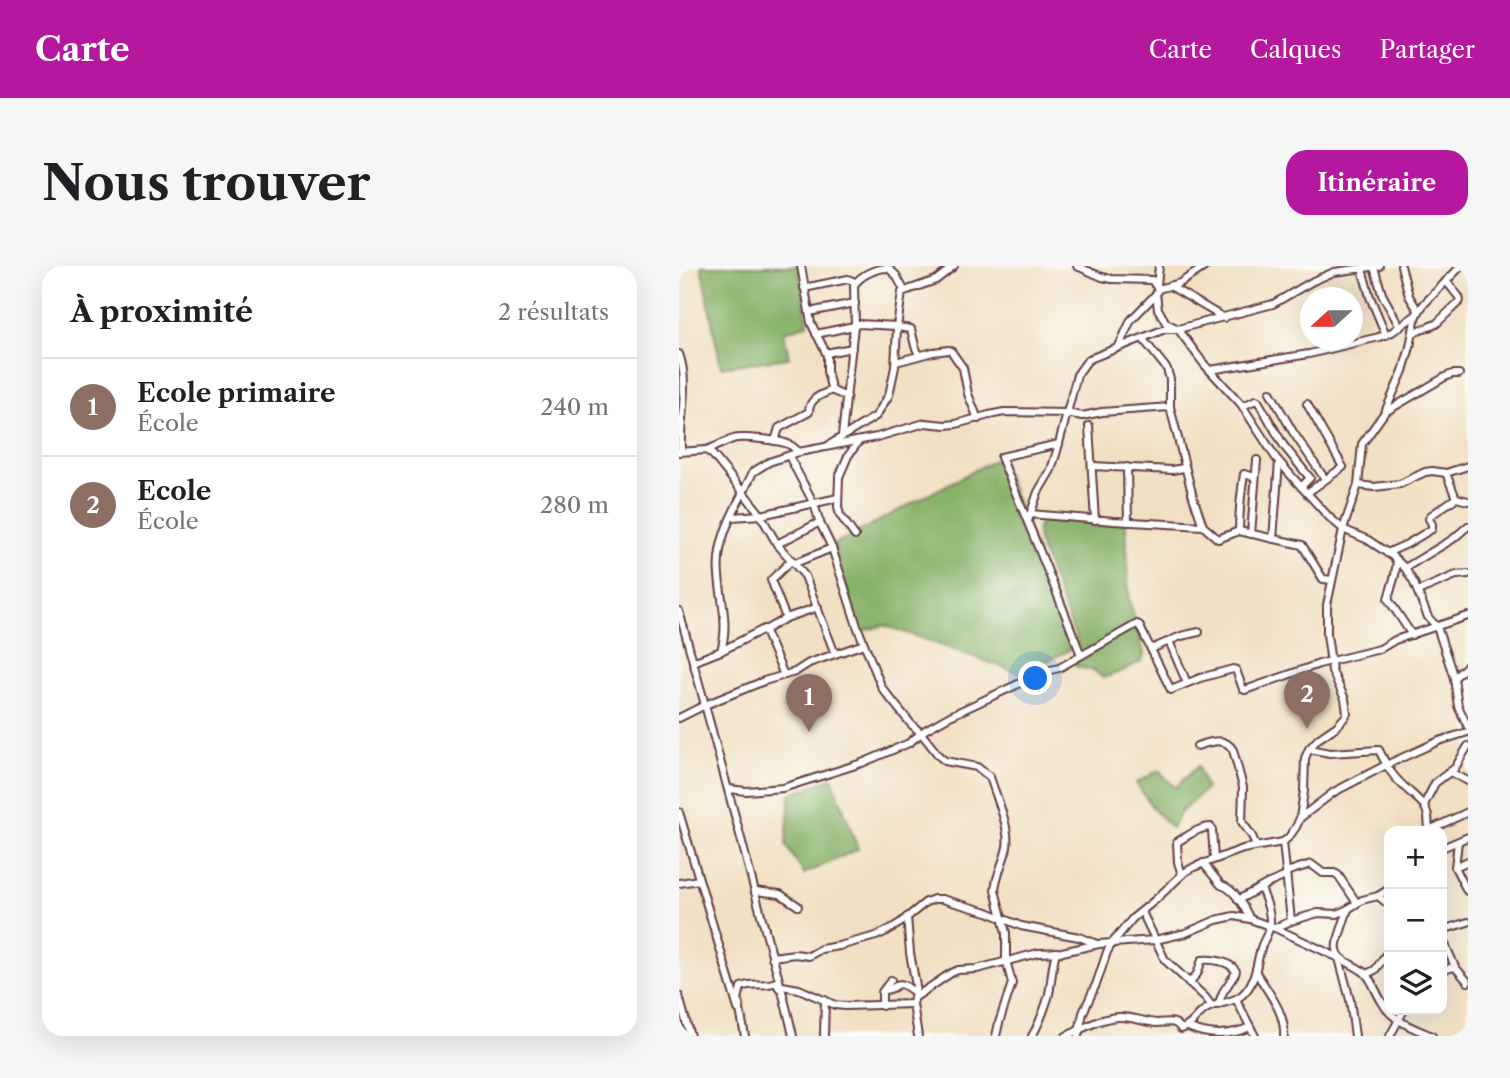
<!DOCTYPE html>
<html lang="fr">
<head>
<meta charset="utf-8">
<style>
  :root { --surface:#fff; --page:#f6f6f6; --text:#202124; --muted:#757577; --line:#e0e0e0; --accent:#b5179e }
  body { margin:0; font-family:"Libre Caslon Text",serif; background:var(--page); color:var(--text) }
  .controls { position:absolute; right:21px; bottom:21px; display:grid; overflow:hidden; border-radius:14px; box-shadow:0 7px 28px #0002 }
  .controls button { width:63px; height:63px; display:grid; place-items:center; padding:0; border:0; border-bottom:2px solid var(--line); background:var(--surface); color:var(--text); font:35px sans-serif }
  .compass { position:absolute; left:621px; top:21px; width:63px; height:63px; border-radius:50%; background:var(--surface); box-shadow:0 7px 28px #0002; rotate:249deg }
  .you { position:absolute; left:357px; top:413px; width:24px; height:24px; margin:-18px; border:5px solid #fff; border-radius:50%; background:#1a73e8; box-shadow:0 0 0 10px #1a73e833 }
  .badge { display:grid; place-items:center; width:46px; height:46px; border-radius:50%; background:var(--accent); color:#fff; font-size:23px; font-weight:700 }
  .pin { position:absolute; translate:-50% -58px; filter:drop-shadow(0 2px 4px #0008) }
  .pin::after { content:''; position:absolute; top:37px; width:24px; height:21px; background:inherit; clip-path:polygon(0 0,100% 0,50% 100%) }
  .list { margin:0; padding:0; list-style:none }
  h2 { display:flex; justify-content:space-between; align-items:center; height:91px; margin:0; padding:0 28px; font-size:30px }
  h2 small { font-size:23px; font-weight:400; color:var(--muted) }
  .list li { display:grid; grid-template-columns:46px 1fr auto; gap:21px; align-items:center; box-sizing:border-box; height:98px; padding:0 28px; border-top:2px solid var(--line) }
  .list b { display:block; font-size:26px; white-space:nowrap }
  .list p { margin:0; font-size:23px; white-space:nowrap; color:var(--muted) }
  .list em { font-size:23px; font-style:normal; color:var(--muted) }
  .icon { flex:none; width:38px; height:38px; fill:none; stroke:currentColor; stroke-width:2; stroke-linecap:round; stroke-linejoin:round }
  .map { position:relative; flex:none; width:789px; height:770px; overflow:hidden; border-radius:21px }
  header { display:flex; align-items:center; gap:42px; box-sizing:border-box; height:98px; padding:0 35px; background:var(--accent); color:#fff }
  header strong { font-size:33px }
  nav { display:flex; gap:38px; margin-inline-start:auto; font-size:24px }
  .intro { display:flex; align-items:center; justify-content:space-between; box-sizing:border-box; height:168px; padding:0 42px }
  h1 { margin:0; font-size:49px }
  .button { padding:18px 32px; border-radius:21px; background:var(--accent); color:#fff; font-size:24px; font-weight:700 }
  main { display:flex; gap:42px; padding:0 42px }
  aside { flex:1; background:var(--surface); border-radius:21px; box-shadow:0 7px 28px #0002 }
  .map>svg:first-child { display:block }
  .forest { fill:#86b168; stroke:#68684a; stroke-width:2 }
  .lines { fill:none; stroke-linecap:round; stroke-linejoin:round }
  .street-casing { stroke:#633c42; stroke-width:10 }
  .street { stroke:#fff; stroke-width:6 }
</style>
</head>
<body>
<header>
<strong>Carte</strong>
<nav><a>Carte</a><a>Calques</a><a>Partager</a></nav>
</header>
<div class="intro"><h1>Nous trouver</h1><a class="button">Itinéraire</a></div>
<main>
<aside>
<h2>À proximité<small>2 résultats</small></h2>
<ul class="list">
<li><span class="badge" style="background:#8d6e63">1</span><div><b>Ecole primaire</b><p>École</p></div><em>240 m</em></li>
<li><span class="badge" style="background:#8d6e63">2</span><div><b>Ecole</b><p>École</p></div><em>280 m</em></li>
</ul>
</aside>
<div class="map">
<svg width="789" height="770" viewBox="0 0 789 770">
  <rect width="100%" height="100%" fill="#fdfcf7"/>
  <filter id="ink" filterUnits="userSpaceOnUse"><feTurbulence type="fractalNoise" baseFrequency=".0143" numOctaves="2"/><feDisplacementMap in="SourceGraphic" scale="14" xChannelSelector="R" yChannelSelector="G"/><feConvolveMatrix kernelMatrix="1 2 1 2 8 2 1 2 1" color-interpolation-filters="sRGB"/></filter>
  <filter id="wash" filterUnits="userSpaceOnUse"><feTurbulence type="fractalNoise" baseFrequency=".00686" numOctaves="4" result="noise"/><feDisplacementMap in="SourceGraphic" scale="28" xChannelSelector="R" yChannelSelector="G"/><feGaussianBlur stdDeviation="1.57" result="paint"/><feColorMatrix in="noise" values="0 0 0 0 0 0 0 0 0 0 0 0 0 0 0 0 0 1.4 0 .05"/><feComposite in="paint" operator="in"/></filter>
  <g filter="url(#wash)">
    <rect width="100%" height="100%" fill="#f1e0c3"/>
    <g class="forest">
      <path d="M22,0H119L129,58L105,66L110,92L42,101Z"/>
      <path d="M321,191L394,382L343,408L205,359L181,366L154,279Z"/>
      <path d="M363,251L447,256L450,333L465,387L463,395L441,406L424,412L416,405L398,401L393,392L396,388L402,385L359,275L358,265Z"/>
      <path d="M519,500L527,523L502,546L493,562L475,544L457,517L480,504L496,522Z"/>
      <path d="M153,512L179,583L125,608L107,579L111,528Z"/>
    </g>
  </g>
  <g filter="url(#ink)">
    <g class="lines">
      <g class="street-casing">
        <g id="street">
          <path d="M122,0L132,57L148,89V105L152,122L154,125L168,131"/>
          <path d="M398,0L423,11L433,13L473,14L479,23"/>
          <path d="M722,0L730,30L740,46"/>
          <path d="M695,1L703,28L721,61"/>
          <path d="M683,3L691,31L707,69"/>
          <path d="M478,19L480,0"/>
          <path d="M491,20L545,52"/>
          <path d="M125,22L169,13L176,16"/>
          <path d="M477,28L479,43L487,57L499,63L525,98L562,138L597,192L616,214L650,251L664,263L689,274L713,290L726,302L735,317L749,351L758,361L775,412"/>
          <path d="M130,46L176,37"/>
          <path d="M176,59L175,19C182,9 197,2 209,2L217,9L225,24"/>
          <path d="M218,61L232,63L236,80L240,89"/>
          <path d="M734,67L757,58L781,35L780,31L767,15"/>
          <path d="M137,68L175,60"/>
          <path d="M464,73L488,103L491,113V141L514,231L524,260L539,273L560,265L623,279L644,313L653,314"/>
          <path d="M440,80L452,54L477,28L479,23L501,17L527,0"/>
          <path d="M147,87L173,82"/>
          <path d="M0,88C11,117 0,154 2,185"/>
          <path d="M217,96L254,86L270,84L272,85L284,102L289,128L299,153"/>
          <path d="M531,104L630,88L700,71L713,66L737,49"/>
          <path d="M591,126L614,166L646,213"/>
          <path d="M628,138L664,201L628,227"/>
          <path d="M564,140L577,134L579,135L605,180L631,212L622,221"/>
          <path d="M708,145L766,111L773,108H780"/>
          <path d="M410,160L416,254"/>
          <path d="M163,170L175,60L179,58L218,60"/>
          <path d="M96,175L100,162L130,146C130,132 142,129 153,124"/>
          <path d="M380,178L322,191L377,325L402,389"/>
          <path d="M150,179L197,150L210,129L216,101L218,61L223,26L257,14L275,0"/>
          <path d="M27,184C37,181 45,176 54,173C63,170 102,174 111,179C115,181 117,184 120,186"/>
          <path d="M0,186L27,184L34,189L79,245L98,278L126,310L156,388"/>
          <path d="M110,190L135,238L141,257L153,282L178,360L203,422L232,458L242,467L260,490L266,495L298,501L311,511L313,517C319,535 331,563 328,581C325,596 317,609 316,624L327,667V694L333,717L320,757L317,770"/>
          <path d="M413,200L493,204L505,202"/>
          <path d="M448,201L449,256"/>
          <path d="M767,207L777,232"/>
          <path d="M679,219L695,221L721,218L746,206L753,205L767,207L789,200"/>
          <path d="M351,248L435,255L524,260"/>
          <path d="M53,251L82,249L159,232"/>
          <path d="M349,255L359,226L372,204L378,185L398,109L408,95L413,92L486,63H499L594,38L634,15L655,6L700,0"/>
          <path d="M560,265C560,246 562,227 565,208L576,211"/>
          <path d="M572,268L578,194"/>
          <path d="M176,270L161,249L159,241L160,211L169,190L180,175"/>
          <path d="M594,273L600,196"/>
          <path d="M98,278L141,256"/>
          <path d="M708,287L728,278L753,263V258L750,253L751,250L777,232L789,235"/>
          <path d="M718,294L716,309L709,333L733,369"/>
          <path d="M116,297L153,282"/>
          <path d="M726,302L774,273L789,260"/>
          <path d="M739,325L777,309L789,308"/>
          <path d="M0,345C28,445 55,545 81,645C92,687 105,728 114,770"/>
          <path d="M107,352L92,314L113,294"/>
          <path d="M86,364L107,352L139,341"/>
          <path d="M490,375L508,417"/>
          <path d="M472,383L502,370L520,366"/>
          <path d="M42,385L85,363L105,409"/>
          <path d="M14,396L42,385C50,358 42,335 40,309C36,271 59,239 74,206L90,196L120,186L198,171L246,157L266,159L277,158L310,149L325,146L388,147L403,150L423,146L491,141"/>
          <path d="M789,399L775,412L779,440L789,461"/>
          <path d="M0,452L26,439L85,415L116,406L130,397L185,378"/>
          <path d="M518,480C531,476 546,470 554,484L564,521L563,556L573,570L577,580"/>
          <path d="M630,483L651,487L700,484C710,505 714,511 732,527C737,531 740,535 745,539L749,549L750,565"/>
          <path d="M771,506L789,515"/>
          <path d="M50,523L67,525L104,522L183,497L230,477L246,464L271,450L367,405L380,402L458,358L460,359L492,424L521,412L554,403L557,404L564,423L566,424L640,398L701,383L716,374L789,350"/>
          <path d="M745,539L756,517L776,502L789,480"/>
          <path d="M0,546L59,743"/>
          <path d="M621,552L655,526L707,499L760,475L789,466"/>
          <path d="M750,564L789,546"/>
          <path d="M604,576L612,655"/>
          <path d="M779,576L776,601L788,625"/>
          <path d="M763,582L789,571"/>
          <path d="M524,597L542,619C556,623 565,641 571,653"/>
          <path d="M776,601L789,595"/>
          <path d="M607,606L632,598L644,607H655L659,609L678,637"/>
          <path d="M503,609L499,596L498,576C509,570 520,561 532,561L533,564L535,593"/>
          <path d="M0,617L20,614"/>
          <path d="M76,625L101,628L119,640"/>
          <path d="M699,630L710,623"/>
          <path d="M559,634L590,617L607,610"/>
          <path d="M669,643L658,677C655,696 675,697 686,707C694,715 697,727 703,736C713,755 734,762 753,770"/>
          <path d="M463,646L486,694L526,731L533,740"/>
          <path d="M228,651L231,687L237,720L234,738L239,770"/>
          <path d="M596,662L612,655L639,647L658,648L669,643L683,634L699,630L710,639"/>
          <path d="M763,664L789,656"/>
          <path d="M763,671L776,701L789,716"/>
          <path d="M93,691L116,688L130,690L142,683L160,680L197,670L208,665L221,657L247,636L255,633H263L308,646L342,660L400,671L418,678"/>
          <path d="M763,704L776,701"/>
          <path d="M577,706C589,726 607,747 605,770"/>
          <path d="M687,708L696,704L710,684"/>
          <path d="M510,717L518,708L523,694C534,693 550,695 557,705L556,708L544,726L539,739"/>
          <path d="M103,720L120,723L156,739L166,740L234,738"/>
          <path d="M205,724C223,723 214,710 235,726"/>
          <path d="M0,730L11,770"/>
          <path d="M235,732L272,707L279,704L298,703L359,687L383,686L420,678L476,674L507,667L537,654L555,650L571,653L596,662L660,692L671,734L676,770"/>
          <path d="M557,733L576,770"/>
          <path d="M203,740V726L212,714"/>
          <path d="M509,761C529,770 551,770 571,761"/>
          <path d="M66,770L59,733L62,721C76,715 83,722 97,716L100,722"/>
          <path d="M145,770L146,734"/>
          <path d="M353,770C360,758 365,745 369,732C373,717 372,703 377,686"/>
          <path d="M387,770C403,763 421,752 439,751C452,750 465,756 478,757C488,757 496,753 502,763C514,760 517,749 527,743C538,736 553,738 563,729C578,716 577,696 583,679C586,672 590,666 591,659C592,645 586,633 582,622"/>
          <path d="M399,770L404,747L418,716L428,686L433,677L454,652L475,635L506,606L515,601L564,583L604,576L610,571L617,561L621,552L625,525L626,492L630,483L639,473L658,460L666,451L668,447L666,433L653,405L648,368V339L664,263L679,219L683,178L706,146L724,105L731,81L737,49L745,38L782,0"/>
          <path d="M711,770L725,744"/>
        </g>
      </g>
      <use href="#street" class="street"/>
    </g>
  </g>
</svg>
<div class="controls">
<button>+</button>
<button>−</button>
<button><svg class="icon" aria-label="layers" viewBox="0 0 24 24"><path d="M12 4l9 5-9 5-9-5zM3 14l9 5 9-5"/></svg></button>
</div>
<svg class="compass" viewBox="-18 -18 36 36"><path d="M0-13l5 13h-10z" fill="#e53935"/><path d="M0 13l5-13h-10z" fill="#757577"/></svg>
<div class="you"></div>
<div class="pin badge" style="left:130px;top:466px;background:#8d6e63">1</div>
<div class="pin badge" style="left:628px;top:463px;background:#8d6e63">2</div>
</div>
</main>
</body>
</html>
